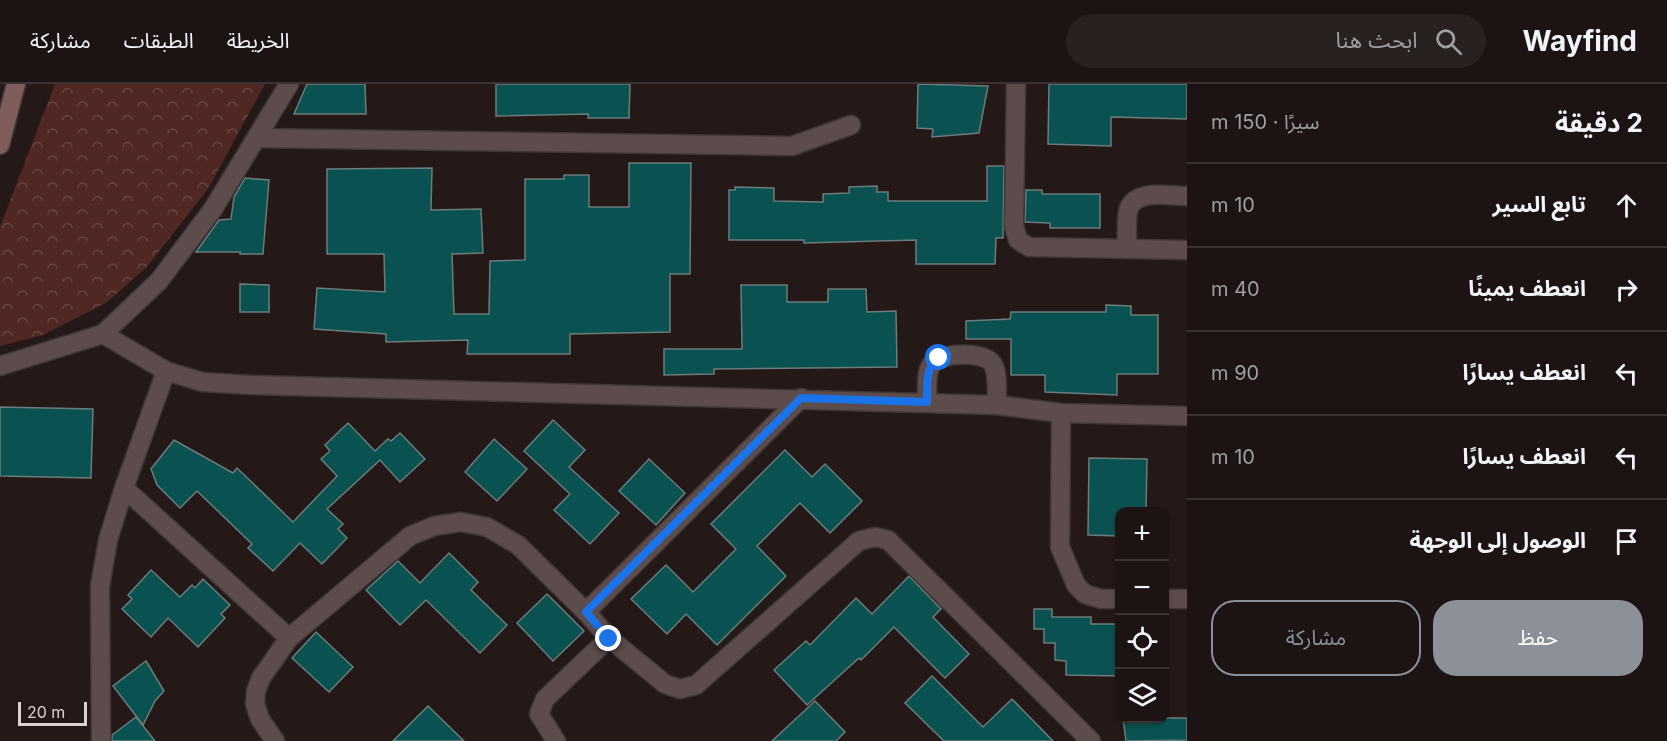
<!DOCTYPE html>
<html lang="ar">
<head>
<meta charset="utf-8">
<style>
  :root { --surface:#1c1312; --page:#292020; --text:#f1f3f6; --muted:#a09e9f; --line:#3a3232; --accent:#8c9099 }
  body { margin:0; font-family:Inter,"Noto Sans Arabic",sans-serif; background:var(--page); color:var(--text); direction:rtl }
  .controls { position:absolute; right:18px; bottom:18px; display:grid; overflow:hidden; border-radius:12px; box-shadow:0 2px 4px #0004 }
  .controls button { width:54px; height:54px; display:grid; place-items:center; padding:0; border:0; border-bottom:2px solid var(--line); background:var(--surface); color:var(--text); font:30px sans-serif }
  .scale { position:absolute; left:18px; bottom:15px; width:69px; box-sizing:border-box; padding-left:6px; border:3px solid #dbd2d1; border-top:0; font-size:16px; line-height:21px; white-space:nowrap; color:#dbd2d1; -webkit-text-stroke:4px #251918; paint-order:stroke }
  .stop { position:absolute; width:18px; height:18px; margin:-14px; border:4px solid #1a73e8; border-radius:50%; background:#fff }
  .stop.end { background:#1a73e8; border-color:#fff; box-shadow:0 2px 6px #0008 }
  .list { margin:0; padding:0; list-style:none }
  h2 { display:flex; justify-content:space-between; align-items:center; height:78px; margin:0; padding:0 24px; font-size:26px }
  h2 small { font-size:20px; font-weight:400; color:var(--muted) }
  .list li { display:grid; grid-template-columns:39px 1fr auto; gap:18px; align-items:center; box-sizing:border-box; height:84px; padding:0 24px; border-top:2px solid var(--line) }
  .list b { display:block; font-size:22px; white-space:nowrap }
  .list em { font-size:20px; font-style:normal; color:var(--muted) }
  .actions { display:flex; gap:12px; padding:18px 24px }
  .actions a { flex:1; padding:14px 0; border:2px solid var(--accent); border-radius:24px; text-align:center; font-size:21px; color:var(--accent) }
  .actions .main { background:var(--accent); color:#fff }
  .icon { flex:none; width:33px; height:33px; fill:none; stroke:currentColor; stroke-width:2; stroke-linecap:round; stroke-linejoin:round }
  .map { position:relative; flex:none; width:1187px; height:657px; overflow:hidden; direction:ltr }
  header { display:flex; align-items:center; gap:36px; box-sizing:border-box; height:84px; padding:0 30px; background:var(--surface); border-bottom:2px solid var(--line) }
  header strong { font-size:28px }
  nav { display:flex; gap:33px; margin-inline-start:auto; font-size:21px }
  .search { width:420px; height:54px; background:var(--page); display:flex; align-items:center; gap:15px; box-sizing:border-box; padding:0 21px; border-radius:33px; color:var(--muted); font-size:22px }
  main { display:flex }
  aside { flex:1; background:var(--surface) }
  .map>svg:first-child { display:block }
  .forest { fill:url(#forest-crowns) }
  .building { fill:#095251; stroke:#6b7c7b; stroke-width:1.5 }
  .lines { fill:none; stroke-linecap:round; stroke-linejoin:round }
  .street-casing { stroke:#3f3635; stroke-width:21 }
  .secondary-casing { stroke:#3f3635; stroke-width:21 }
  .street { stroke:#5c4d4c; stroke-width:18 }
  .secondary { stroke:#7f5d5a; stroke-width:18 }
  .route { stroke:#1a73e8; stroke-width:8 }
</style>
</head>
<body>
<header>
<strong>Wayfind</strong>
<div class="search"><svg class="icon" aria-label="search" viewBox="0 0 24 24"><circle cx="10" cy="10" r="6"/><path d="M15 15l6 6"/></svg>ابحث هنا</div>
<nav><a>الخريطة</a><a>الطبقات</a><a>مشاركة</a></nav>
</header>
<main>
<aside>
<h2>2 دقيقة<small>سيرًا · 150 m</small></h2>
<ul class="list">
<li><svg class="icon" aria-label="ahead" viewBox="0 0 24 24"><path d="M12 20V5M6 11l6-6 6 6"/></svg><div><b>تابع السير</b></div><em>10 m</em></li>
<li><svg class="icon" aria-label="right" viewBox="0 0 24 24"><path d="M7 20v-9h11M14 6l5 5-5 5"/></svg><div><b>انعطف يمينًا</b></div><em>40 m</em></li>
<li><svg class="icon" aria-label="left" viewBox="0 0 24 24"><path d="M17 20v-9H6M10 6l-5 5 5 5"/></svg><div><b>انعطف يسارًا</b></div><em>90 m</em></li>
<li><svg class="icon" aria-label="left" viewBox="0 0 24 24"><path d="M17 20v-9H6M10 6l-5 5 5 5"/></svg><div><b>انعطف يسارًا</b></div><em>10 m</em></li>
<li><svg class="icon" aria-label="arrive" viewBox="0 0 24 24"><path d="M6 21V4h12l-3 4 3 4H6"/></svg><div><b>الوصول إلى الوجهة</b></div></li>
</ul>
<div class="actions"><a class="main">حفظ</a><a>مشاركة</a></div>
</aside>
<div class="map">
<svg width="1187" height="657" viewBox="0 0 1187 657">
  <defs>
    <pattern id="forest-crowns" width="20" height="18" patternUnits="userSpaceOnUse" patternTransform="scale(1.5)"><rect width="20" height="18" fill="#502723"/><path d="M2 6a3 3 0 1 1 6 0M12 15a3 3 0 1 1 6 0" fill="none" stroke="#694542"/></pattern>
  </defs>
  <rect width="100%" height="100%" fill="#251918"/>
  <path class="forest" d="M55,0H265L208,105L146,184L106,219L43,251L0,262V143Z"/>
  <g class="building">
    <path d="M307,0H365L366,30H294Z"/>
    <path d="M496,0H630L629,34H588V30L496,32Z"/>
    <path d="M918,0L988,2L979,49L932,53L933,45L917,44Z"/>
    <path d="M1049,0H1187V35L1111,33V62L1048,60Z"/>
    <path d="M629,79H691L690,190H670V248L570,250V270H467L468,256L386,258V250L314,245L317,204L385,208L384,170H327V85L432,84L431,126L481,125L483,169L452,170L454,230H489L490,177L525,176V95H564V91H589V123H629Z"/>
    <path d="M987,82H1004L1003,154H996L995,180H916V156L804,159V156H729V106H735V103L774,104V117L823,118V110L849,109V103L877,102V108H888V117H987Z"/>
    <path d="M245,94L269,96L263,170H240V168H196L219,136L231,135L234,113Z"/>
    <path d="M1026,106H1042V110H1100V144H1050V139L1025,138Z"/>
    <path d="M240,200L269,201V228H240Z"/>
    <path d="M741,201H787V218H828V205H866L867,228L896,227L897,283L714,285V290L664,291V265H742Z"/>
    <path d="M1106,221L1131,222V231H1158V290H1117V311L1045,308V291H1011V255H966V237L1010,235L1011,228H1106Z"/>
    <path d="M0,323L93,325L91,394L0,392Z"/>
    <path d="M553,336L585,366L569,383L619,429L590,460L554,426L570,410L524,367Z"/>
    <path d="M348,339L375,367L388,355L391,357L400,349L425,375L400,398L380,376L327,425L343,440L338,445L347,454L322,480L300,459L273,487L248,464L252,460L197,407L180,424L157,401L151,385L174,356L233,389L237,384L293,438L337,392L321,375L330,367L325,361Z"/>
    <path d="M494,355L527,385L497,417L465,388Z"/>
    <path d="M785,366L812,393L825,380L862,417L830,449L800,419L757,462L786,492L717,561L686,530L667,550L631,515L666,481L693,508L736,465L711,440Z"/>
    <path d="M1089,374L1147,375L1146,428H1119V452L1088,451Z"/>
    <path d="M649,375L685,409L656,441L619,407Z"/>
    <path d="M449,469L478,498L471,506L507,541L480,569L426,516L400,541L366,506L398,477L420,499Z"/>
    <path d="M151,486L180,513L192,501L195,504L203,495L230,521L221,530L225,534L198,563L168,534L151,553L122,525L132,515L128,511Z"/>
    <path d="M909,492L941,525L933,533L969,570L945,594L894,543L861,576L859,574L807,621L774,586L806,557L810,561L856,514L872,530Z"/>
    <path d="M547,510L584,547L553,577L517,539Z"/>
    <path d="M1034,525H1052V533H1091V540H1119V592L1066,591V577L1055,576V559H1044V545H1034Z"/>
    <path d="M316,548L353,583L329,608L292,574Z"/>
    <path d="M146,577L164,607L155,617L143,641L113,602Z"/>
    <path d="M932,592L983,643L1012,615L1053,657H944L905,619Z"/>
    <path d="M815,617L845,648L836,657H772Z"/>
    <path d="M428,622L464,657H393Z"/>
    <path d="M136,633L155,657H112V651Z"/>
    <path d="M1123,634H1187V656L1126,657Z"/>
  </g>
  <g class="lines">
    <g class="street-casing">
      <g id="street">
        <path d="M1016,0L1014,142L1018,156L1029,163L1187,166"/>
        <path d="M257,54L792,62L851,41"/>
        <path d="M1127,165C1127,153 1126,139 1128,127C1134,104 1170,112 1187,112"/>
        <path d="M103,250L166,287L202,298L252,301L997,321L1061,329L1187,332"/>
        <path d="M0,282L103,250L159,197L213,125L289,0"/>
        <path d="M927,318C928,307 925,291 931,281C939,268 983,267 992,279C999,288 996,309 997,321"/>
        <path d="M1061,329L1060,463L1076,501L1085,510L1101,515H1120"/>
        <path d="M124,404L289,554"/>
        <path d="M1164,515H1187"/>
        <path d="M586,528L801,314"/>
        <path d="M101,657L100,502L108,456L124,404L166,287"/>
        <path d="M275,657L260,635L255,620L256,607L261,594L289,554L410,452L434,442L461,438L487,443L518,461L586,528L609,554L665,600L680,605L696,601L859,457L875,453L888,456L1091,657"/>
        <path d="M556,657L539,630L545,615L609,554"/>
      </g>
    </g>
    <g class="secondary-casing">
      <path id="secondary" d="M0,61L16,0"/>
    </g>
    <use href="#street" class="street"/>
    <use href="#secondary" class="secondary"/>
  </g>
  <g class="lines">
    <path class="route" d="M609,555L586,528L801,314L927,318C928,302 924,284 939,274"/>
  </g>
</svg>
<div class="controls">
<button>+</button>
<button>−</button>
<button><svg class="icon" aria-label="locate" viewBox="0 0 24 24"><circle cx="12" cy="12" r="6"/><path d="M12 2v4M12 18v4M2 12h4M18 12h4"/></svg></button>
<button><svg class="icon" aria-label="layers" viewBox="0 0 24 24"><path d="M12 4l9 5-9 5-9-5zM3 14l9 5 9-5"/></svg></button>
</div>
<div class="scale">20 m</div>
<div class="stop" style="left:939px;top:274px"></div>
<div class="stop end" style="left:609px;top:555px"></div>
</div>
</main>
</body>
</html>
